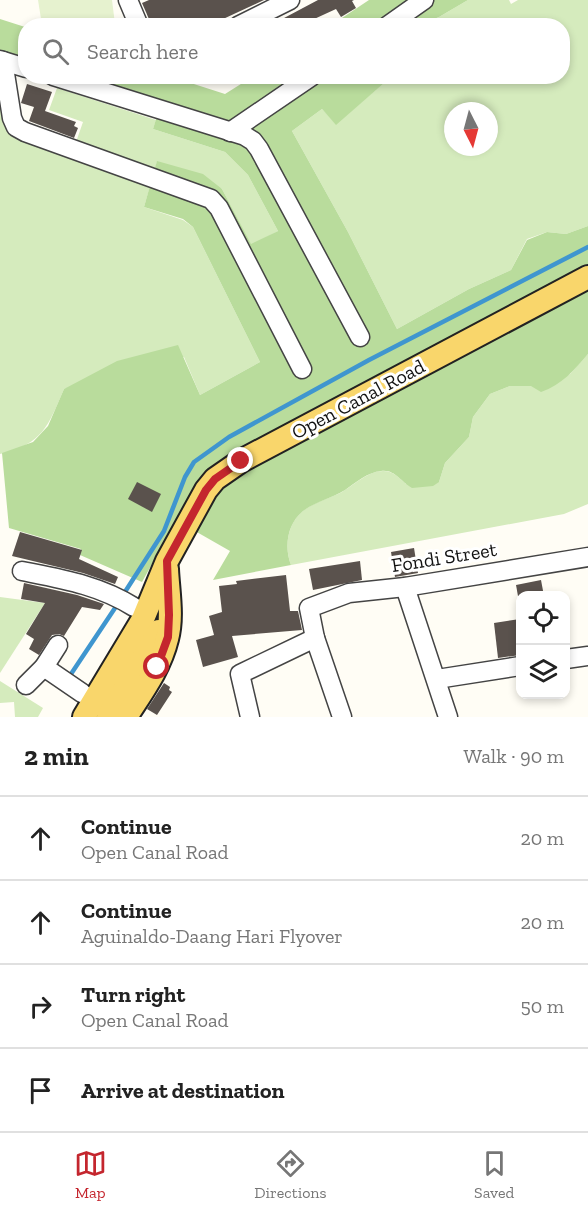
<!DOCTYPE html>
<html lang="en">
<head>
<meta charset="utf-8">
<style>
  :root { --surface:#fff; --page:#f2f2f2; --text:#222; --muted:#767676; --line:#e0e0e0; --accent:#c4262e }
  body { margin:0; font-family:"Zilla Slab",serif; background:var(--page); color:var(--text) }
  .controls { position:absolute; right:18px; bottom:18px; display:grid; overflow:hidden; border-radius:12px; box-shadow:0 3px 9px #0003 }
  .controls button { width:54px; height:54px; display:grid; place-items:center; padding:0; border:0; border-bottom:2px solid var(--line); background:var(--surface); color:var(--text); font:30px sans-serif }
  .compass { position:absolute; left:444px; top:102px; width:54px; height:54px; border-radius:50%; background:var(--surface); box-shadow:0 3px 9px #0003; rotate:174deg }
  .stop { position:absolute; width:18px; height:18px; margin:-14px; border:4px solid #c4262e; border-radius:50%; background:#fff }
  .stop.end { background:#c4262e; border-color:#fff; box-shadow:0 2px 6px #0008 }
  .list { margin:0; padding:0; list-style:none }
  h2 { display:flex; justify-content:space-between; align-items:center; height:78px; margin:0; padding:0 24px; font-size:26px }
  h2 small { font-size:20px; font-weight:400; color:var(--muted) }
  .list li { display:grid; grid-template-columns:39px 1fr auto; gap:18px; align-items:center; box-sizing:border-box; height:84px; padding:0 24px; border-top:2px solid var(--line) }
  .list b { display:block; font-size:22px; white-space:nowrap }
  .list p { margin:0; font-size:20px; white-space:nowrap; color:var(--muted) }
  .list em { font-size:20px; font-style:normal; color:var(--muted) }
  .icon { flex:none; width:33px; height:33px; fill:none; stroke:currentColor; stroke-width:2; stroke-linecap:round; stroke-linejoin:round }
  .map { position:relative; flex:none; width:588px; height:717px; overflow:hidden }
  .search { position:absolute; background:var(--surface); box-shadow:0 3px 9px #0003; left:18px; right:18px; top:18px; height:66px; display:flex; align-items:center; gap:15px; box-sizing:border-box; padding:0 21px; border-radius:24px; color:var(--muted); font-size:22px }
  .sheet { height:414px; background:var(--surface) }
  nav { display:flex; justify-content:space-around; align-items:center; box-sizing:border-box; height:84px; border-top:2px solid var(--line); background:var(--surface); font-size:16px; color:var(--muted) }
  nav a { display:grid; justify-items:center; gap:3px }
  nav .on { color:var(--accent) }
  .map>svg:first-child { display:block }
  .green { fill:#d5ebbd; fill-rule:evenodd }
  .forest { fill:#b9dc9c }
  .pitch { fill:#e6f2cf }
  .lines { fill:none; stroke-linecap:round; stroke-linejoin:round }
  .stream { stroke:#3f96cf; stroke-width:4.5 }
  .building { fill:#5a524d }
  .minor-casing { stroke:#444; stroke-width:21 }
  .major-casing { stroke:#222; stroke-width:26 }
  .minor { stroke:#fff; stroke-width:18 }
  .major { stroke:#f9d66b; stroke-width:22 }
  .route { stroke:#c4262e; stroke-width:8 }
  .labels { text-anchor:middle; stroke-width:6; stroke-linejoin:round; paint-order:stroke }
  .street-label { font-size:20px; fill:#111; stroke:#fff }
</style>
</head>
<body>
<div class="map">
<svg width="588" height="717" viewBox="0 0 588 717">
  <rect width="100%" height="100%" fill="#fffdf5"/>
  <g class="green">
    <path d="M468,0H509L511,4L518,0H588V226L566,234L547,232L527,239L511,270L469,289L397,329L348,232L292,131L322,109L336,124L391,77L562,76V26L419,25L439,17ZM453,111H489V147H453Z"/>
    <path d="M57,88L156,120L153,129L225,152L248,175L278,231L251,245L222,189L157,162L155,170L75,145L83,122L49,110Z"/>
    <path d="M0,99L4,119L151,183L144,207L183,220L193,227L260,362L200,395L184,357L64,389C48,426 43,444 0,454Z"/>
    <path d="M588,354V504L564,514L291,565C284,547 287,523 304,510C315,502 330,498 342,492C354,485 368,471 383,471C394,471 399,478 406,484L439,482L445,463L469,437L473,417L490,394L510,386H531L570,374Z"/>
    <path d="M0,597L45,603L0,673Z"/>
    <path d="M0,681L43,708L38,717H15L14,702L0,703Z"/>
  </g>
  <g class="forest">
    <path d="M369,0H468L439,17L419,25L330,26Z"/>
    <path d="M0,19L25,27V58L0,50Z"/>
    <path d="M83,77H172L225,94L252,77H391L336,125L322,109L292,131L348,232L397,329L469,289L511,270L527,240L547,232L566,234L588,226V266L186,503L142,582L80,555L81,549L9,528L2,453L33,442L48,426L64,389L117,361L178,345L200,395L260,362L193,227L183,219L144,207L157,161L203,174L222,189L251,244L278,231L248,175L225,152L153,129L161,103Z"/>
    <path d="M588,290V354C574,370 562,385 541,392L531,386H510L490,394L473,417L469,437L445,463L439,482L433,486L412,488C401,482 395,469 381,471C368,472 355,483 345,490C332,498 315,502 303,511C287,524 284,547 291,565L213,580L230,551L195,531C209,498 216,490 246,470Z"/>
  </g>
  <path class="pitch" d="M38,0H112L115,24L98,26L42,25Z"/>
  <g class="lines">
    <g class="stream">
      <path d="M123,595L164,531L185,477L194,462L229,437L369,360L588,247"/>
      <path d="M69,677L119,602"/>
    </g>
  </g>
  <g class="building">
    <path d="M149,0H264L208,26H152L142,3Z"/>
    <path d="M318,0H354L352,1L356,8L341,17L336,9L312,20L314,26H269Z"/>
    <path d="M27,84L52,92L45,111L76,122L74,126L78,128L74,138L29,121L34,107L21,103Z"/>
    <path d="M137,482L161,494L152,512L128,499Z"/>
    <path d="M20,532L82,550L79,559L118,577L115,584L83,573L12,556Z"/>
    <path d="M414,548L418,573L395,577L391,552Z"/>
    <path d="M360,561L362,580L313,590L309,569Z"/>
    <path d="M286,575L290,611H298L302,630L232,636L238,657L203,667L196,640L214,635L209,616L222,612L219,586L237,584L236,581Z"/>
    <path d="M541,580L544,596H518L516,585Z"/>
    <path d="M24,583L77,595L104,604L100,610L82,607L64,636L59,634L52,635L39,655L29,649L34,639L26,634L45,603L21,599Z"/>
    <path d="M520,619V655L498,658L494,623Z"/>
    <path d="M164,683L170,687L169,690L172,692L157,715L147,709Z"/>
  </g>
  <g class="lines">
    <g class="minor-casing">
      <g id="minor">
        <path d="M128,0L139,26"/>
        <path d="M238,26L290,0"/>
        <path d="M387,26L424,0"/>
        <path d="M0,60L26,68"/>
        <path d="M3,61L12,118L16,127L25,132L211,199L219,208L302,369"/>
        <path d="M53,76L245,136L253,141L259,149L360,337"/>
        <path d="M230,132L312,76"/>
        <path d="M22,571C62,579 99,585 134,607"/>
        <path d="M405,587L448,717"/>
        <path d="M566,659L588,656"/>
        <path d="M44,667L82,693"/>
        <path d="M437,679L520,666"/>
        <path d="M26,685L44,667L58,645"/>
        <path d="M250,717L240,674L315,638"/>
        <path d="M342,717L315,638L309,608L349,593L405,587L588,557"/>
      </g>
    </g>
    <g class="major-casing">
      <g id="major">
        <path d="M84,717L143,619L167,561L206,490L215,479L241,461L588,277"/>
        <path d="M108,717L159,631"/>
        <path d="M126,717C142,692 160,668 167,639C173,617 168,591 167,569"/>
      </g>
    </g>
    <use href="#minor" class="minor"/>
    <use href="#major" class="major"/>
  </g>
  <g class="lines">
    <path class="route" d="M157,667L168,637L169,615L167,561L206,490L215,479L241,461"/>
  </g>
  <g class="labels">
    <g class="street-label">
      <text transform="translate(358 399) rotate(-28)" y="7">Open Canal Road</text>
      <text transform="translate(444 557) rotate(-9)" y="7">Fondi Street</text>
    </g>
  </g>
</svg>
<div class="controls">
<button><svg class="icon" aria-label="locate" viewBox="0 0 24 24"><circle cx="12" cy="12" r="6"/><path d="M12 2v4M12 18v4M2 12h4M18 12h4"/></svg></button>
<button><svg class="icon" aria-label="layers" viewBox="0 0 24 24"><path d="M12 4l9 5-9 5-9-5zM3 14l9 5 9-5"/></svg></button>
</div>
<svg class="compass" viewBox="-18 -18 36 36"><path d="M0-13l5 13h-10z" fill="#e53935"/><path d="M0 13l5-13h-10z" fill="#767676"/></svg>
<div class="stop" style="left:157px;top:667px"></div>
<div class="stop end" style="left:241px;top:461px"></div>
<div class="search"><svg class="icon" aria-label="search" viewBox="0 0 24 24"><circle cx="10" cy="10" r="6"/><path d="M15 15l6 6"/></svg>Search here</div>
</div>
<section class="sheet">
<h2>2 min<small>Walk · 90 m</small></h2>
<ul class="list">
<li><svg class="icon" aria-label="ahead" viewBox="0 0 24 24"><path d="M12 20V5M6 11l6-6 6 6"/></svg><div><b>Continue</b><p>Open Canal Road</p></div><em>20 m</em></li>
<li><svg class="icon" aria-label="ahead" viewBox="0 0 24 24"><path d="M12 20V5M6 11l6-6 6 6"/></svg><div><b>Continue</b><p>Aguinaldo-Daang Hari Flyover</p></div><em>20 m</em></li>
<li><svg class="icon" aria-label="right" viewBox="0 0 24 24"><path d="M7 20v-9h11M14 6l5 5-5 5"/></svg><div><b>Turn right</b><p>Open Canal Road</p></div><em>50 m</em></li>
<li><svg class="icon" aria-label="arrive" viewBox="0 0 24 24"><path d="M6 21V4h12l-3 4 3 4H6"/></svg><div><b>Arrive at destination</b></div></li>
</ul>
</section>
<nav>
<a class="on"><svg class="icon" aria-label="map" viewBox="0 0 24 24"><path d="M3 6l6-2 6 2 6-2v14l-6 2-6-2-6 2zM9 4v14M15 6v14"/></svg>Map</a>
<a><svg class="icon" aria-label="directions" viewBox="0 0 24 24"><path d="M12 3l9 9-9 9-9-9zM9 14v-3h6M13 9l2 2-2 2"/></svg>Directions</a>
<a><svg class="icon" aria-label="saved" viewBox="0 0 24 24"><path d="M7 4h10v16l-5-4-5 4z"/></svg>Saved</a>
</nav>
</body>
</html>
